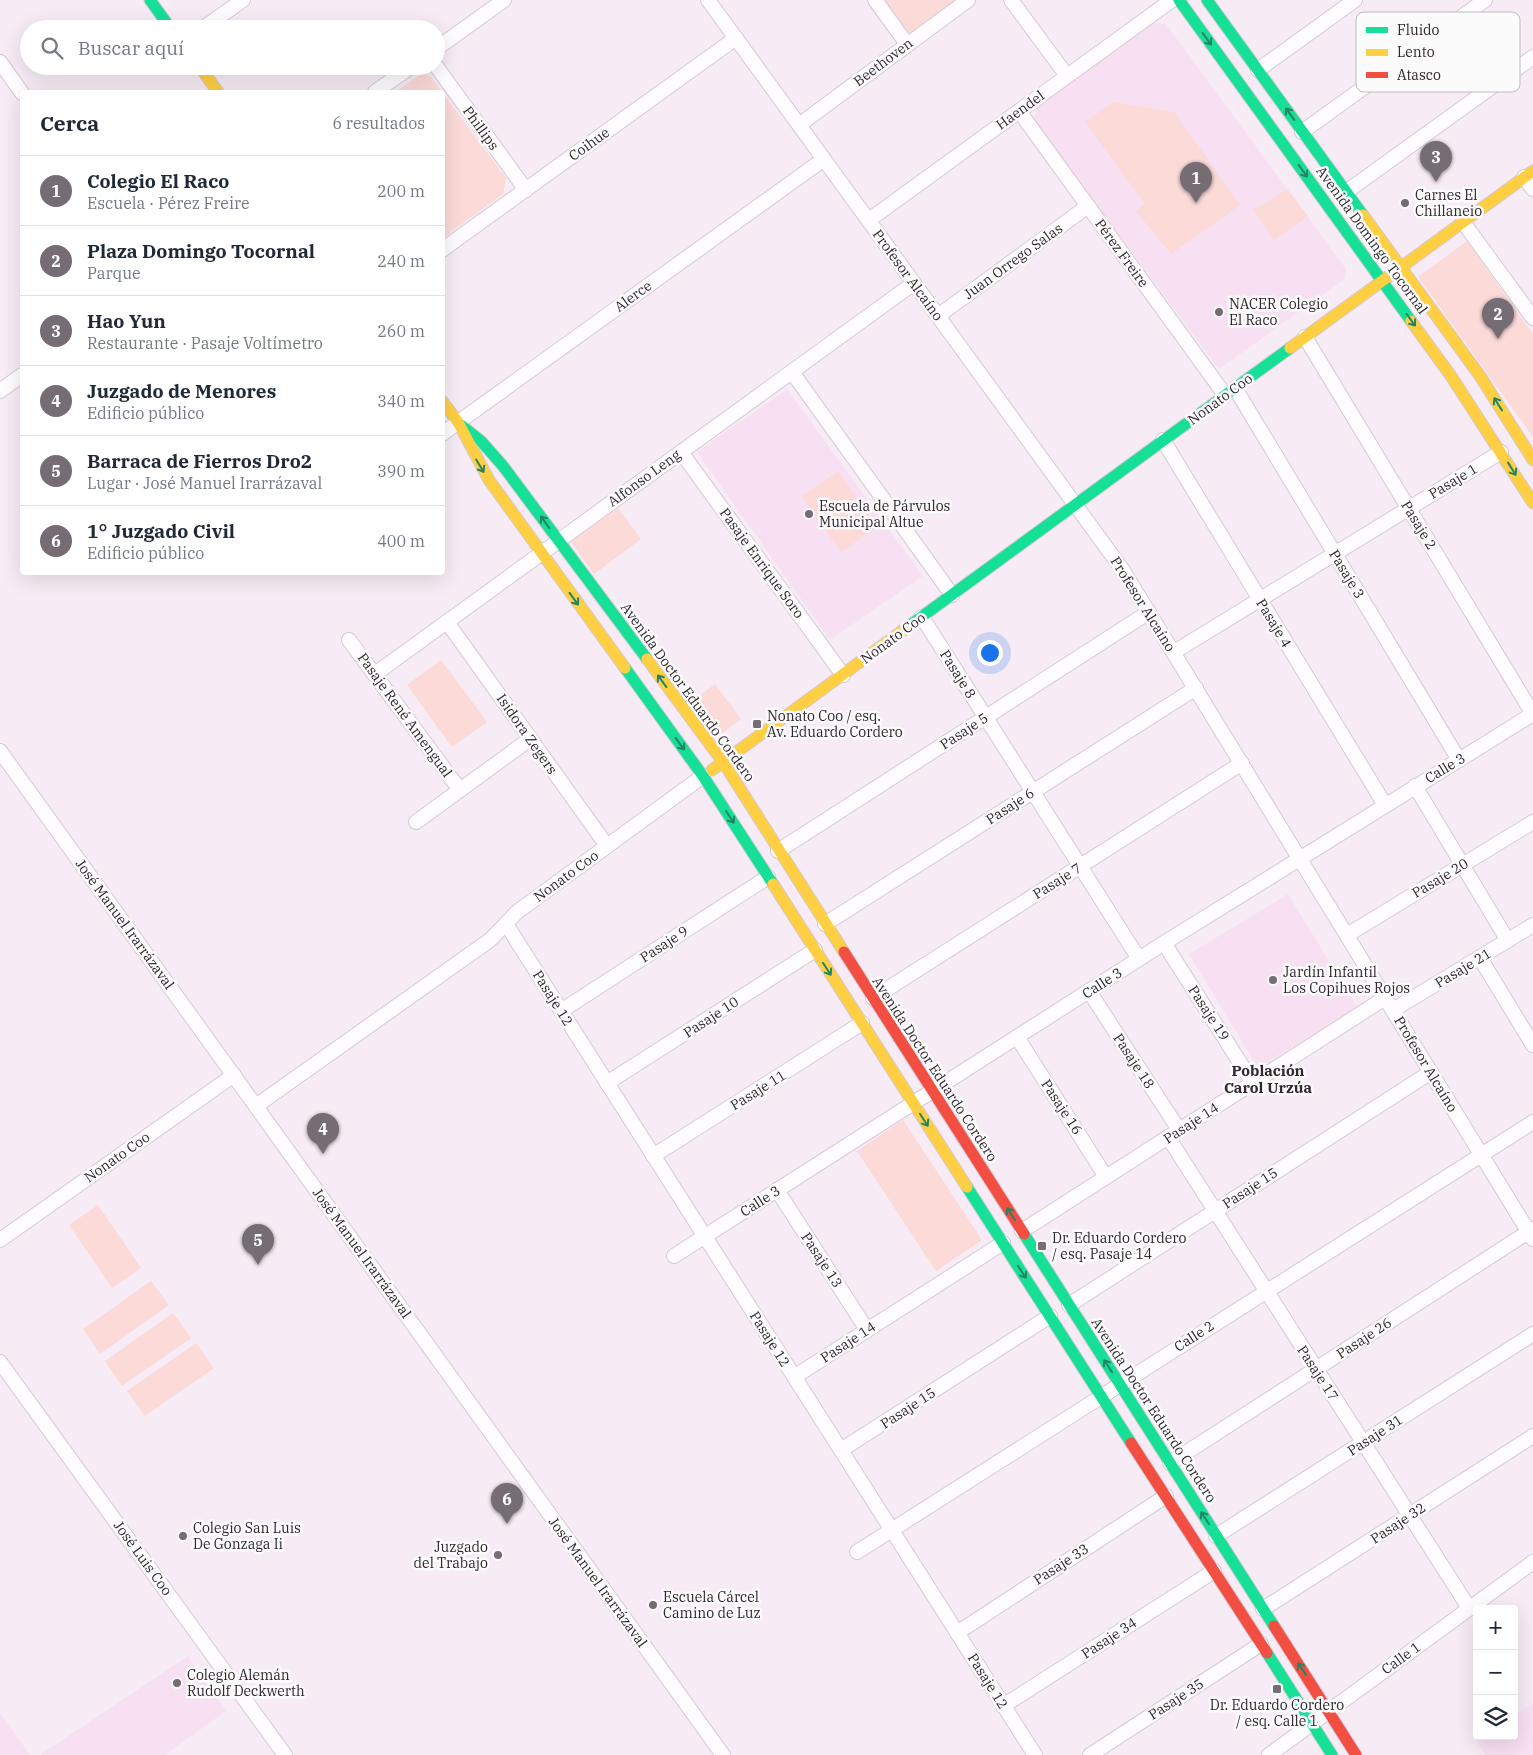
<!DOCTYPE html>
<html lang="es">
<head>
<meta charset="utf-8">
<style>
  :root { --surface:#fff; --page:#f2f2f3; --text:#1f2937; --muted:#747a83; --line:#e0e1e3; --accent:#766c74 }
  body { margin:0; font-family:"IBM Plex Serif",serif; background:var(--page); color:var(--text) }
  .controls { position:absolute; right:15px; bottom:15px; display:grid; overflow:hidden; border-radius:5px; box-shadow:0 5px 20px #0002 }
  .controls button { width:45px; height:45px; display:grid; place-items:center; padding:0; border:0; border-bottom:1px solid var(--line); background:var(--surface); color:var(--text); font:25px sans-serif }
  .you { position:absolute; left:989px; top:652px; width:18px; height:18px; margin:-12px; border:4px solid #fff; border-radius:50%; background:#1a73e8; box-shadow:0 0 0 8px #1a73e833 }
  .badge { display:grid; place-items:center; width:32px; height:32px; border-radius:50%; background:var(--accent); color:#fff; font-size:16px; font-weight:700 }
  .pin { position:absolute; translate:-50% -41px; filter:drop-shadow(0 1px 2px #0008) }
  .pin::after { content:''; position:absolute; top:26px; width:18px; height:15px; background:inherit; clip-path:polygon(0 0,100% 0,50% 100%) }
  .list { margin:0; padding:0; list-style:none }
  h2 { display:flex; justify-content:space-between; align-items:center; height:65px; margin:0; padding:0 20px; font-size:21px }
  h2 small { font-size:16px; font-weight:400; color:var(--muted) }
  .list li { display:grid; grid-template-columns:32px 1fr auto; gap:15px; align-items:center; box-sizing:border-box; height:70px; padding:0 20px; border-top:1px solid var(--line) }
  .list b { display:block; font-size:19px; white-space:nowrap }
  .list p { margin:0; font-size:16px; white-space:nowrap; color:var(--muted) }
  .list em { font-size:16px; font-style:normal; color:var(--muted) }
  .icon { flex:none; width:28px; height:28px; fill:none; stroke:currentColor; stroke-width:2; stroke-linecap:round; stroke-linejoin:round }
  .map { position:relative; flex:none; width:1533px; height:1755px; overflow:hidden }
  .search { position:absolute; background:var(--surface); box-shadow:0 5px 20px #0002; left:20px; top:20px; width:425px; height:55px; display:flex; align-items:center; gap:12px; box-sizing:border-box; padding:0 18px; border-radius:28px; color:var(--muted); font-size:19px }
  .panel { position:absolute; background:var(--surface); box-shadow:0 5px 20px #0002; left:20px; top:90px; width:425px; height:485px; border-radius:5px }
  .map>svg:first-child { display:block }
  .built { fill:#f8e0f3 }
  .green { fill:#fbdad8 }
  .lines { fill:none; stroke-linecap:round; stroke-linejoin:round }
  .street-casing { stroke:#d5cad3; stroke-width:16 }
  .fast-casing { stroke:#d5cad3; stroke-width:13 }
  .slow-casing { stroke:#d5cad3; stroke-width:13 }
  .jam-casing { stroke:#d5cad3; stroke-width:13 }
  .street { stroke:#fefcfe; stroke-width:14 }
  .fast { stroke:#16e098; stroke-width:11 }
  .slow { stroke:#ffcf43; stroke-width:11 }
  .jam { stroke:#f24e42; stroke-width:11 }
  .oneway { stroke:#248464 }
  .poi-dot { fill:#766c74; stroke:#fbfbfb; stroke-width:2 }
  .labels { text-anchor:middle; stroke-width:5; stroke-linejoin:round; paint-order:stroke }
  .street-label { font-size:14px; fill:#31272f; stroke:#fbfbfb }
  .poi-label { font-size:14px; fill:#31272f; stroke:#fbfbfb; text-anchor:start }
  .neighbourhood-label { font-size:15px; font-weight:bold; fill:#31272f; stroke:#fbfbfb }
  .key { fill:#fbfbfb; stroke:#bebbbe; stroke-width:1 }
  .key-label { font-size:14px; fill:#31272f }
</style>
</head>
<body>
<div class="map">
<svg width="1533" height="1755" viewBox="0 0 1533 1755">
  <rect width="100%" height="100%" fill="#f7ecf5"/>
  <g class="built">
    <path d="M1150,22L1166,24L1346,269L1345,279L1219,369L1034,121L1037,105Z"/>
    <path d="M787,389L923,576L830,640L697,452Z"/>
    <path d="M1288,894L1357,1007L1258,1068L1189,954Z"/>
    <path d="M188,1656L226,1711L165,1755H40Z"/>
    <path d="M1533,1703V1755H1485L1476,1740L1482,1736H1514V1715Z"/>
    <path d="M0,1713L30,1755H0Z"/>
  </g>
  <g class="green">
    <path d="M880,0H960L912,35L903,33Z"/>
    <path d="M423,73L431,77L506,178L503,194L443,238L442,92H395Z"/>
    <path d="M1113,102L1174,112L1240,205L1171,254L1136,211L1145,204L1085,122Z"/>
    <path d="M1287,189L1308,216L1274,240L1253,210Z"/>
    <path d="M1467,241L1533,334V437L1418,277Z"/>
    <path d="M838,471L877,527L841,552L802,496Z"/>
    <path d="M618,508L641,539L594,574L571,542Z"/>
    <path d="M441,660L487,722L452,747L407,685Z"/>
    <path d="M715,684L741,719L716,738L690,703Z"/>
    <path d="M903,1120L982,1240L936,1271L857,1151Z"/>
    <path d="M98,1205L141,1268L112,1288L69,1225Z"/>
    <path d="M151,1281L169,1305L100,1354L83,1329Z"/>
    <path d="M173,1313L191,1338L122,1386L105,1361Z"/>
    <path d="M196,1343L214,1368L145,1416L127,1391Z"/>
  </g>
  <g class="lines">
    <g class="street-casing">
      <g id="street">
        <path d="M708,0L1122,569L1533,1239"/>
        <path d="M875,0L907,44"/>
        <path d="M1011,0L1067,76"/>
        <path d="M202,29L243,0"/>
        <path d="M436,49L504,0"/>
        <path d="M0,62L22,93"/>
        <path d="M436,66L526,190"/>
        <path d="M1258,70L1355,0"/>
        <path d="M375,92L412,66"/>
        <path d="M1019,111L1225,395"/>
        <path d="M799,125L968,0"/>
        <path d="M1302,132L1485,0"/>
        <path d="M1524,177L1533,189"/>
        <path d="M1346,192L1533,57"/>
        <path d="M869,220L1172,0"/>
        <path d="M1463,222L1533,318"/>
        <path d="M442,250L736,38"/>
        <path d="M938,316L1088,206"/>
        <path d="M1305,337L1533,714"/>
        <path d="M792,372L952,595"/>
        <path d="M1235,388L1459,760"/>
        <path d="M0,391L22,375"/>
        <path d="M442,434L824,159"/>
        <path d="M1163,440L1385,805"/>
        <path d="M681,452L843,675"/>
        <path d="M922,617L1139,959"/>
        <path d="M447,622L607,846"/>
        <path d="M349,640L460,790"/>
        <path d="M1174,652L1501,452"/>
        <path d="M375,674L914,283"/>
        <path d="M0,751L723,1755"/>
        <path d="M1415,786L1508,941"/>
        <path d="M416,822L530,739"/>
        <path d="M778,851L1149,612"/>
        <path d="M506,924L1035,1755"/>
        <path d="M825,924L1196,688"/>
        <path d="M1347,935L1533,822"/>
        <path d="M1164,943L1253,1083"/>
        <path d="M1480,958L1533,1045"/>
        <path d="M1089,991L1179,1130"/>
        <path d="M873,998L1242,763"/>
        <path d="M1393,1010L1533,925"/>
        <path d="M561,1011L768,877"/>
        <path d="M1017,1037L1106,1177"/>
        <path d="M607,1083L815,950"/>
        <path d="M256,1106L490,940L517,912L703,776"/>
        <path d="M1168,1137L1469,1608"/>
        <path d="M653,1156L862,1023"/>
        <path d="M777,1190L867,1330"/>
        <path d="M1022,1231L1385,998"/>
        <path d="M0,1240L234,1075"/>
        <path d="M674,1256L1164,943L1533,714"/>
        <path d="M1069,1305L1431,1072"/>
        <path d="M0,1362L285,1755"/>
        <path d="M794,1377L1003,1243"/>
        <path d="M841,1450L1050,1316"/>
        <path d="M1170,1463L1533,1229"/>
        <path d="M1216,1536L1533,1334"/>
        <path d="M857,1552L1533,1122"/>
        <path d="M1263,1609L1533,1436"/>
        <path d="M957,1633L1166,1496"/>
        <path d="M1003,1706L1214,1571"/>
        <path d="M1090,1755L1261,1644"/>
        <path d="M1269,1755L1533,1562"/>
      </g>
    </g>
    <g class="fast-casing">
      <g id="fast">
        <path d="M150,0L171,29"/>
        <path d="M1179,0L1411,321"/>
        <path d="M1207,0L1363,215"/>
        <path d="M461,425L481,441L503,466L647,659"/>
        <path d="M909,626L1290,348"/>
        <path d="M625,668L703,776L773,884"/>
        <path d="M967,1187L1131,1443"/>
        <path d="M1024,1234L1274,1626"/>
        <path d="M1267,1653L1332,1755"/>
      </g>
    </g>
    <g class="slow-casing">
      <g id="slow">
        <path d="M199,66L218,92"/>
        <path d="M1363,215L1480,376L1533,460"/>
        <path d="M1411,321L1451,376L1533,503"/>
        <path d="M1290,348L1533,171"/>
        <path d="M442,401L458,422L489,480L625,668"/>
        <path d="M647,659L723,762L844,952"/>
        <path d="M712,770L909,626"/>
        <path d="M773,884L967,1187"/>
      </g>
    </g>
    <g class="jam-casing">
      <g id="jam">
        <path d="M844,952L1024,1234"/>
        <path d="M1131,1443L1267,1653"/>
        <path d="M1274,1626L1356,1755"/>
      </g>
    </g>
    <use href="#street" class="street"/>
    <use href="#fast" class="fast"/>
    <use href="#slow" class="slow"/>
    <use href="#jam" class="jam"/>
  </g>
  <defs><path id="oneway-shaft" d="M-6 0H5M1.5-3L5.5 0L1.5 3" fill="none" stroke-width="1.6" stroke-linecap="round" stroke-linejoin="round" transform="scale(1.25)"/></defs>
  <g class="oneway">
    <use href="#oneway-shaft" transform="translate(1207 39) rotate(54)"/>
    <use href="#oneway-shaft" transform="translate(1290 114) rotate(-126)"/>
    <use href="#oneway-shaft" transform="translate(1303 171) rotate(54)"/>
    <use href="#oneway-shaft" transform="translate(1411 320) rotate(54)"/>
    <use href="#oneway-shaft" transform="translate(1498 404) rotate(-122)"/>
    <use href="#oneway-shaft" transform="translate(480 466) rotate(59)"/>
    <use href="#oneway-shaft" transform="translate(1512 469) rotate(58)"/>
    <use href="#oneway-shaft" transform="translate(545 522) rotate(-126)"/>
    <use href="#oneway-shaft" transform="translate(574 599) rotate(54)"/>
    <use href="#oneway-shaft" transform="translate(662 681) rotate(-126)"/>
    <use href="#oneway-shaft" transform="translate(680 744) rotate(54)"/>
    <use href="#oneway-shaft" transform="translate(730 817) rotate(57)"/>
    <use href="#oneway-shaft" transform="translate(827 969) rotate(57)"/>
    <use href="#oneway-shaft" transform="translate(924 1120) rotate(57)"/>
    <use href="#oneway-shaft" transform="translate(1011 1214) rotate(-123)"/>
    <use href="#oneway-shaft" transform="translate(1022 1272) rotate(57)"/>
    <use href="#oneway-shaft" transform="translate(1108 1366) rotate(-123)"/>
    <use href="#oneway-shaft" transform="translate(1205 1518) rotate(-123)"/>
    <use href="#oneway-shaft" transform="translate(1302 1669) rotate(-123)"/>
  </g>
  <g class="poi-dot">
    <circle cx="1405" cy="203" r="5"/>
    <circle cx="1219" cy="312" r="5"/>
    <circle cx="809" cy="514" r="5"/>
    <rect x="752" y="719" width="10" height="10" rx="2.5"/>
    <circle cx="1273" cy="980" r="5"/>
    <rect x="1037" y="1241" width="10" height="10" rx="2.5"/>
    <circle cx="183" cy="1536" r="5"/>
    <circle cx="498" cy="1555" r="5"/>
    <circle cx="653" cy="1605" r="5"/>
    <circle cx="177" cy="1683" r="5"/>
    <rect x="1272" y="1684" width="10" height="10" rx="2.5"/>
  </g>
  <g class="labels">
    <g class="street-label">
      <text transform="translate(883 62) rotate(-37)" y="5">Beethoven</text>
      <text transform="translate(1020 110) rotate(-36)" y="5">Haendel</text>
      <text transform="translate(481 128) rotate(54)" y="5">Phillips</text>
      <text transform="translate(589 144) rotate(-36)" y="5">Coihue</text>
      <text transform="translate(1372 240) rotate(54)" y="5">Avenida Domingo Tocornal</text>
      <text transform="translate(1122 253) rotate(54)" y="5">Pérez Freire</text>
      <text transform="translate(1013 261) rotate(-36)" y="5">Juan Orrego Salas</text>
      <text transform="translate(908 275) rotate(54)" y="5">Profesor Alcaíno</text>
      <text transform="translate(633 296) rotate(-36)" y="5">Alerce</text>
      <text transform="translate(1220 399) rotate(-36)" y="5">Nonato Coo</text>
      <text transform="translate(644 478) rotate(-36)" y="5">Alfonso Leng</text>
      <text transform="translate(1453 481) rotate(-31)" y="5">Pasaje 1</text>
      <text transform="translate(1419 525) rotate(59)" y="5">Pasaje 2</text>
      <text transform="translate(762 563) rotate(54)" y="5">Pasaje Enrique Soro</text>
      <text transform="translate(1347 574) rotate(59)" y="5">Pasaje 3</text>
      <text transform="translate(1143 604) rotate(58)" y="5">Profesor Alcaíno</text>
      <text transform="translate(1274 623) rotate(59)" y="5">Pasaje 4</text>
      <text transform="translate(893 638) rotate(-36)" y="5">Nonato Coo</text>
      <text transform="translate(958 674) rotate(58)" y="5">Pasaje 8</text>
      <text transform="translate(688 692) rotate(54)" y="5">Avenida Doctor Eduardo Cordero</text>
      <text transform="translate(405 715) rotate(54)" y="5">Pasaje René Amengual</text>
      <text transform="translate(964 731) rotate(-33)" y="5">Pasaje 5</text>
      <text transform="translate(527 734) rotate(55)" y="5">Isidora Zegers</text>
      <text transform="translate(1445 768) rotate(-31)" y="5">Calle 3</text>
      <text transform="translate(1010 806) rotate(-33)" y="5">Pasaje 6</text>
      <text transform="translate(566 876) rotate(-36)" y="5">Nonato Coo</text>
      <text transform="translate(1440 878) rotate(-31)" y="5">Pasaje 20</text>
      <text transform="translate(1057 881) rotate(-32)" y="5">Pasaje 7</text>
      <text transform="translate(125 924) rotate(54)" y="5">José Manuel Irarrázaval</text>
      <text transform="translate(664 944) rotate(-33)" y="5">Pasaje 9</text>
      <text transform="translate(1463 968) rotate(-31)" y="5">Pasaje 21</text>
      <text transform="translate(1102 983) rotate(-33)" y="5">Calle 3</text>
      <text transform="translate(553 998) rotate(58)" y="5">Pasaje 12</text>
      <text transform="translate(1209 1013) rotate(57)" y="5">Pasaje 19</text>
      <text transform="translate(711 1017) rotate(-33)" y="5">Pasaje 10</text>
      <text transform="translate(1134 1061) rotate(57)" y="5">Pasaje 18</text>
      <text transform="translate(1426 1064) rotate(59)" y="5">Profesor Alcaíno</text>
      <text transform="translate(935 1069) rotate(57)" y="5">Avenida Doctor Eduardo Cordero</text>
      <text transform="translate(758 1090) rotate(-32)" y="5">Pasaje 11</text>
      <text transform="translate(1062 1107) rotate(57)" y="5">Pasaje 16</text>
      <text transform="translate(1191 1123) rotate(-33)" y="5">Pasaje 14</text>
      <text transform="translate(117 1157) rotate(-35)" y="5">Nonato Coo</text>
      <text transform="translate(1250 1188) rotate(-33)" y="5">Pasaje 15</text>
      <text transform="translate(760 1201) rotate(-33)" y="5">Calle 3</text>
      <text transform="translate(362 1253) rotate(54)" y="5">José Manuel Irarrázaval</text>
      <text transform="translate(822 1260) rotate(57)" y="5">Pasaje 13</text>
      <text transform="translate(1194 1336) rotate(-33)" y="5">Calle 2</text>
      <text transform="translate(1364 1338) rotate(-33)" y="5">Pasaje 26</text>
      <text transform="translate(770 1339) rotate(58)" y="5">Pasaje 12</text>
      <text transform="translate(848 1342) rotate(-33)" y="5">Pasaje 14</text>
      <text transform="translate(1318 1373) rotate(57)" y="5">Pasaje 17</text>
      <text transform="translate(908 1408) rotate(-33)" y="5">Pasaje 15</text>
      <text transform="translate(1154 1410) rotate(57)" y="5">Avenida Doctor Eduardo Cordero</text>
      <text transform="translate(1375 1435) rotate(-33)" y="5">Pasaje 31</text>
      <text transform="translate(1398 1523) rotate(-33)" y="5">Pasaje 32</text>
      <text transform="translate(143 1558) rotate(54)" y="5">José Luis Coo</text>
      <text transform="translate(1061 1564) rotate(-33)" y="5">Pasaje 33</text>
      <text transform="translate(598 1582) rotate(54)" y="5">José Manuel Irarrázaval</text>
      <text transform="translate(1109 1638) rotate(-33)" y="5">Pasaje 34</text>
      <text transform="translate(1401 1658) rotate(-36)" y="5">Calle 1</text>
      <text transform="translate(988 1681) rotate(58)" y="5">Pasaje 12</text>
      <text transform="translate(1176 1699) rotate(-33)" y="5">Pasaje 35</text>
    </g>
    <g class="poi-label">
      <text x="1415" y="200">Carnes El<tspan x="1415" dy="16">Chillaneio</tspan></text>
      <text x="1229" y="309">NACER Colegio<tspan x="1229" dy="16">El Raco</tspan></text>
      <text x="819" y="511">Escuela de Párvulos<tspan x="819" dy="16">Municipal Altue</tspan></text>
      <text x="767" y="721">Nonato Coo / esq.<tspan x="767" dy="16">Av. Eduardo Cordero</tspan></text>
      <text x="1283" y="977">Jardín Infantil<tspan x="1283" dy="16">Los Copihues Rojos</tspan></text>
      <text x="1052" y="1243">Dr. Eduardo Cordero<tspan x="1052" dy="16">/ esq. Pasaje 14</tspan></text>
      <text x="193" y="1533">Colegio San Luis<tspan x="193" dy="16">De Gonzaga Ii</tspan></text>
      <text x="488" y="1552" text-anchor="end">Juzgado<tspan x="488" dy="16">del Trabajo</tspan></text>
      <text x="663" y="1602">Escuela Cárcel<tspan x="663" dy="16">Camino de Luz</tspan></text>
      <text x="187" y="1680">Colegio Alemán<tspan x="187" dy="16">Rudolf Deckwerth</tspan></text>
      <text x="1277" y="1710" text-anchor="middle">Dr. Eduardo Cordero<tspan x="1277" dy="16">/ esq. Calle 1</tspan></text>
    </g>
    <g class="neighbourhood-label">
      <text x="1268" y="1076">Población<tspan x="1268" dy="17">Carol Urzúa</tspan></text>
    </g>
  </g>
  <rect x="1356" y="12" width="164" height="80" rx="8" class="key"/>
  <rect x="1366" y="27" width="22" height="6" fill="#16e098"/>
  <rect x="1366" y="49" width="22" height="7" fill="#ffcf43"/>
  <rect x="1366" y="72" width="22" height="6" fill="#f24e42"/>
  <g class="key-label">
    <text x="1397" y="35">Fluido</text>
    <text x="1397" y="57">Lento</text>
    <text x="1397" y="80">Atasco</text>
  </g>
</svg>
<div class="controls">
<button>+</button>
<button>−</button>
<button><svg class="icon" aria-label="layers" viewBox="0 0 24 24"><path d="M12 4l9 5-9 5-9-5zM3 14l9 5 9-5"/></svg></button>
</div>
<div class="you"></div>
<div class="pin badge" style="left:1196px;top:203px">1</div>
<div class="pin badge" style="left:1498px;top:339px">2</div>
<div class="pin badge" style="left:1436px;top:182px">3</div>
<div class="pin badge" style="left:323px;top:1154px">4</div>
<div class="pin badge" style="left:258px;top:1265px">5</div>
<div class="pin badge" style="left:507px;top:1524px">6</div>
<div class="search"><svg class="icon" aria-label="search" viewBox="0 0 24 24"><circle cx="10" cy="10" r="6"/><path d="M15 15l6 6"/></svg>Buscar aquí</div>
<section class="panel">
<h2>Cerca<small>6 resultados</small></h2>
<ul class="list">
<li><span class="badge">1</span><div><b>Colegio El Raco</b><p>Escuela · Pérez Freire</p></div><em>200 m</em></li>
<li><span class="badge">2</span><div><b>Plaza Domingo Tocornal</b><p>Parque</p></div><em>240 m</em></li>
<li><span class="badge">3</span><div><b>Hao Yun</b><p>Restaurante · Pasaje Voltímetro</p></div><em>260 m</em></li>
<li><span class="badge">4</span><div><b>Juzgado de Menores</b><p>Edificio público</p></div><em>340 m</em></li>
<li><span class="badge">5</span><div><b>Barraca de Fierros Dro2</b><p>Lugar · José Manuel Irarrázaval</p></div><em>390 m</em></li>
<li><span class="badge">6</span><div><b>1° Juzgado Civil</b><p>Edificio público</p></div><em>400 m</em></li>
</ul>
</section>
</div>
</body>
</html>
